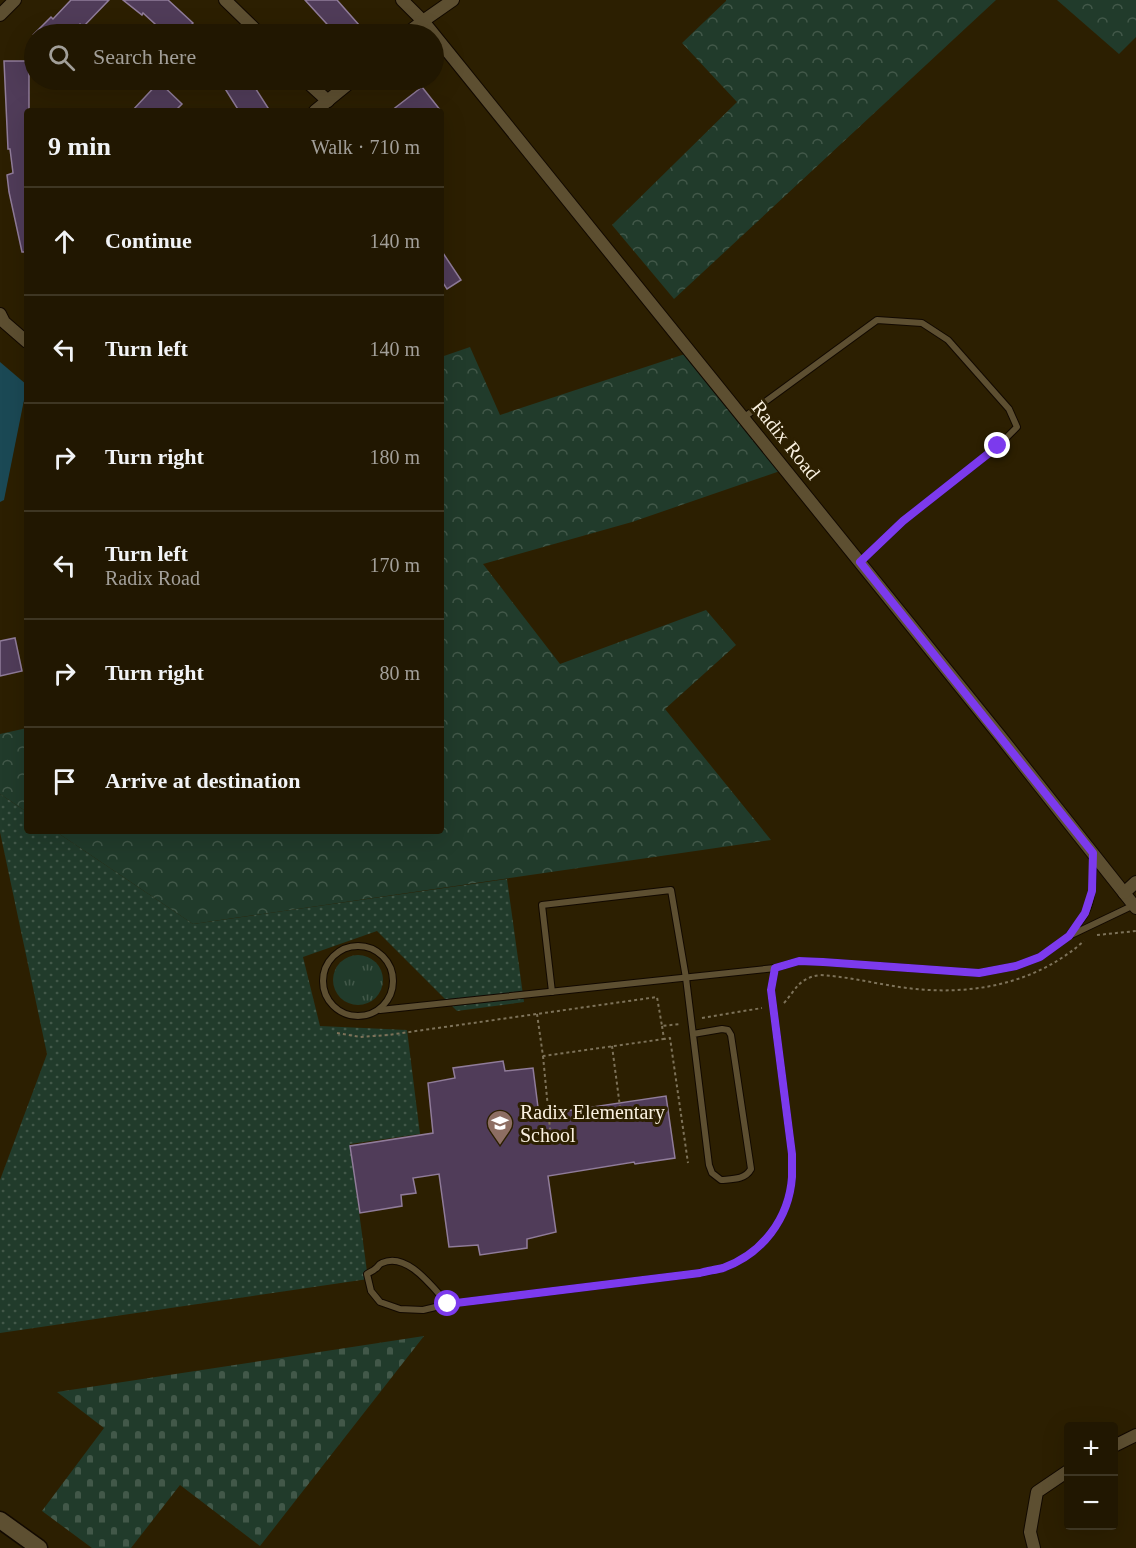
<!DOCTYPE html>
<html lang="en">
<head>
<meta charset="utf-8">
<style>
  :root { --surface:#211701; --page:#29200b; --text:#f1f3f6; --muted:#a29f99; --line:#3e3623 }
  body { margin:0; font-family:Georgia,serif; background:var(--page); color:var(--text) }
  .controls { position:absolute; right:18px; bottom:18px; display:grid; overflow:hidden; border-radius:6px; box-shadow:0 6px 24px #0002 }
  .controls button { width:54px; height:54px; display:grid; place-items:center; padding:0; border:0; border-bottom:2px solid var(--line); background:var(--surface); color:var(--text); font:30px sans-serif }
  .stop { position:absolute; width:18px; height:18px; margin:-14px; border:4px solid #7c3aed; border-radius:50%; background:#fff }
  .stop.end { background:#7c3aed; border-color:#fff; box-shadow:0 2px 6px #0008 }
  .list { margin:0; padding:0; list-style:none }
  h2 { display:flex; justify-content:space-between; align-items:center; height:78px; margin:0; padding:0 24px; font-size:26px }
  h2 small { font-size:20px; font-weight:400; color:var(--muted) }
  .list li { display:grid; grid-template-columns:39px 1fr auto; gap:18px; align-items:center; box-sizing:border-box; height:108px; padding:0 24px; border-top:2px solid var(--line) }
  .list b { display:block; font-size:22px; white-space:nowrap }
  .list p { margin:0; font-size:20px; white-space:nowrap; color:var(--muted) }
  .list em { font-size:20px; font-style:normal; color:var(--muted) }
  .icon { flex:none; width:33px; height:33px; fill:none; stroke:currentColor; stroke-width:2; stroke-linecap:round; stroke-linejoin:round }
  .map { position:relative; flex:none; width:1136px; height:1548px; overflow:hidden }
  .search { position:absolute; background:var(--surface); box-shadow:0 6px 24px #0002; left:24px; top:24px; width:420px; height:66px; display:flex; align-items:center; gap:15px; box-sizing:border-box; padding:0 21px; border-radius:33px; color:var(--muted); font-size:22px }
  .panel { position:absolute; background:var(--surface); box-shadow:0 6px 24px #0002; left:24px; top:108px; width:420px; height:726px; border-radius:6px }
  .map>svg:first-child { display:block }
  .grass { fill:url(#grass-tufts) }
  .forest { fill:url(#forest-crowns) }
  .cemetery { fill:url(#cemetery-stones) }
  .park { fill:url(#park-dots) }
  .water { fill:#1b4955 }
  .building { fill:#503c59; stroke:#907c9a; stroke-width:1.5 }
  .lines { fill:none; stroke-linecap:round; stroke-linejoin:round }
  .service-casing { stroke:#120900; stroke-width:8 }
  .minor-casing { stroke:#120900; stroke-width:14 }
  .secondary-casing { stroke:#120900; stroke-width:19 }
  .path { stroke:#7d7259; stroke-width:2; stroke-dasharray:3 3; stroke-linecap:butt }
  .service { stroke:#5d4f31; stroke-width:6 }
  .minor { stroke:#5d4f31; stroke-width:12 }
  .secondary { stroke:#5d4f31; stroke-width:16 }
  .route { stroke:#7c3aed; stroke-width:8 }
  .labels { text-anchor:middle; stroke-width:6; stroke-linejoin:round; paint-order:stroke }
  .street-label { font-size:20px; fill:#faf1e0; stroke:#2c1f01 }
  .poi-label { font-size:20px; fill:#faf1e0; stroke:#2c1f01; text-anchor:start }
</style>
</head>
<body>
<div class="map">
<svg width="1136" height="1548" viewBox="0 0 1136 1548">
  <defs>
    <pattern id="grass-tufts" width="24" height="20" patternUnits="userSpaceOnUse" patternTransform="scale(1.5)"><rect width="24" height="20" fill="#213b2b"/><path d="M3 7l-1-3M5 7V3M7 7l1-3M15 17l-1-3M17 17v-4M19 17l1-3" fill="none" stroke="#425849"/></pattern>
    <pattern id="forest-crowns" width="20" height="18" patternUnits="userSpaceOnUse" patternTransform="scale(1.5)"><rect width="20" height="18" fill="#213b2b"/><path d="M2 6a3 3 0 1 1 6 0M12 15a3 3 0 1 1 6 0" fill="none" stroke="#425849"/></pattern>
    <pattern id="cemetery-stones" width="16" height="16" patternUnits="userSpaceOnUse" patternTransform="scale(1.5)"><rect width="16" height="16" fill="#213b2b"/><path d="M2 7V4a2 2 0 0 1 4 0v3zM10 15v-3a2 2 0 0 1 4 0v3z" fill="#425849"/></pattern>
    <pattern id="park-dots" width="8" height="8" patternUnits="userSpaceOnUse" patternTransform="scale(1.5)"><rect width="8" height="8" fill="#213b2b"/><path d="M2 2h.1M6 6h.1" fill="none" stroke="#425849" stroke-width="1.8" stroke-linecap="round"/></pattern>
  </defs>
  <rect width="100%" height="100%" fill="#2c1f01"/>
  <circle class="grass" cx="358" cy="980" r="25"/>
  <g class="forest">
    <path d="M726,0H996L674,299L612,225L737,102L682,43L726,1Z"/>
    <path d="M1057,0H1136V37L1119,54Z"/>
    <path d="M470,347L500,415L685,354L780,471L632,522L483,564L560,664L706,610L736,645L665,709L771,840L193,924L55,831H441V357Z"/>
    <path d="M27,728V812L0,794V734Z"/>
  </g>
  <path class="cemetery" d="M424,1336L260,1546L180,1485L131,1548H92L42,1511L104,1428L57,1392Z"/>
  <path class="park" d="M0,794L27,812V831H55L193,924L507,879L524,1002L457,1011L377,931L303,957L320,1026L407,1030L420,1134L350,1144L368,1279L0,1333V1180L47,1054L0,832Z"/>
  <path class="water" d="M0,362L27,385L4,500L0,502Z"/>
  <g class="building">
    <path d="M71,0H109L83,27L80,24L69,34H34L51,17L53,19Z"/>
    <path d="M123,0H168L193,23L182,34H166L143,13L142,15Z"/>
    <path d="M305,0H337L367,34H336Z"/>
    <path d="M4,61H29V111H27V252H22L9,192L7,175L13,173L10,149H8Z"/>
    <path d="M237,80H250L270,111H239L224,87Z"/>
    <path d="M159,82L182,104L175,111H132Z"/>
    <path d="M422,87L441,111H391Z"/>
    <path d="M441,250L461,280L447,289L441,280Z"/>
    <path d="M15,638L22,671L0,676V641Z"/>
    <path d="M503,1061L505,1071L533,1068L539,1115L666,1096L675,1158L635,1164L634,1162L548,1176L556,1232L527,1239V1248L480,1255L478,1245L449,1247L439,1174L413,1178L416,1193L401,1195L402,1206L360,1213L350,1146L433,1133L428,1083L455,1078L453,1068Z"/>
  </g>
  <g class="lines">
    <g class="service-casing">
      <g id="service">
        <path d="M743,418L877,320L922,323L948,340L1009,409L1017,427L998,446L903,521L860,562"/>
        <path d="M1070,934C1075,927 1081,921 1085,914C1094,897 1093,876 1093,857"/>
        <circle cx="358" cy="981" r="35"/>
        <path d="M552,992L542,905L671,890L686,978L709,1165L712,1173L721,1180C732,1179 745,1180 751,1169L731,1035L728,1030L722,1029L693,1034"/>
        <path d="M380,1010L775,968L799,961L823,962L979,973L1016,966L1040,957L1069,936L1134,905"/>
        <path d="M448,1304L423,1310L400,1309L380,1302L371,1291L367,1274C370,1272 373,1271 375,1269C380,1266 377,1265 382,1263C407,1251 433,1288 448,1304L700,1273C708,1271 716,1270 723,1268C762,1254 789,1219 792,1177C792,1170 792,1162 792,1154L771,990L775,968"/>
      </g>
    </g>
    <g class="minor-casing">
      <g id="minor">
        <path d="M225,0L260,34"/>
        <path d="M402,0L423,21L1000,736L1136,908"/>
        <path d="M0,15L15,0"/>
        <path d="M406,34L423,21L453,0"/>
        <path d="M305,80L328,101"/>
        <path d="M315,111L353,80"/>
        <path d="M0,314L4,322L27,342"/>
        <path d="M1124,893L1136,882"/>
        <path d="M1114,1446L1136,1435"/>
        <path d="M1034,1548L1030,1532L1037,1492L1068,1471"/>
      </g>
    </g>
    <g class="secondary-casing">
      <path id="secondary" d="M0,1520L39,1548"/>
    </g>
    <g class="path">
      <path d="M1097,935L1136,931"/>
      <path d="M784,1003C797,988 799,978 820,975C853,977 884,986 916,989C977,995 1038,982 1084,941"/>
      <path d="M537,1014L543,1056L664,1039"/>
      <path d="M702,1018L762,1008"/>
      <path d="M662,1026L664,1039L670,1038L688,1163"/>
      <path d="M337,1033L360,1037L388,1035L657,997L662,1026L680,1024"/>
      <path d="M612,1046L620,1107"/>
      <path d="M543,1056L550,1129"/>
    </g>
    <use href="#service" class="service"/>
    <use href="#minor" class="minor"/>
    <use href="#secondary" class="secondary"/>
  </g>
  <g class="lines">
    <path class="route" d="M448,1304L700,1273C707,1271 715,1270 723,1268C762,1254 789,1219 792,1177C792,1170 792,1162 792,1154L771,990L775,968L799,961L823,962L979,973L1016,966L1040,957L1069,936L1085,913L1092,891L1093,853L860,562L903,521L998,446"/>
  </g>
  <defs>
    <g id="school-pin" transform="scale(1.35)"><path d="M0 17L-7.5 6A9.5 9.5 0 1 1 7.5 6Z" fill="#8d6e63" stroke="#2c1f01"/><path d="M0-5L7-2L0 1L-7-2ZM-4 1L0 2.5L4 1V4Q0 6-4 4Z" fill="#fff"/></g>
  </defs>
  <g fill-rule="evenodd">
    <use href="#school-pin" x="500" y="1123"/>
  </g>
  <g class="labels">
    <g class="street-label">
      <text transform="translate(786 440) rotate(51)" y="7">Radix Road</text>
    </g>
    <g class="poi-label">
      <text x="520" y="1119">Radix Elementary<tspan x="520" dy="23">School</tspan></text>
    </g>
  </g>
</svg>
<div class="controls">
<button>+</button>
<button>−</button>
</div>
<div class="stop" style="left:448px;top:1304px"></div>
<div class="stop end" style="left:998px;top:446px"></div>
<div class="search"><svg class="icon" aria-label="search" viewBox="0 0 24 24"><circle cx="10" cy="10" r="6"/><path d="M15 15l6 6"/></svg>Search here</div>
<section class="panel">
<h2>9 min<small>Walk · 710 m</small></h2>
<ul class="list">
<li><svg class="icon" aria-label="ahead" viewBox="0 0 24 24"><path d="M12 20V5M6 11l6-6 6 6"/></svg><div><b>Continue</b></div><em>140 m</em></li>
<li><svg class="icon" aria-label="left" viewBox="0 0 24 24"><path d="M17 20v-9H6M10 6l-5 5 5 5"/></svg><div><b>Turn left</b></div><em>140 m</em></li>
<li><svg class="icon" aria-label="right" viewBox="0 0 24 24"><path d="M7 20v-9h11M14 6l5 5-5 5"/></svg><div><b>Turn right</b></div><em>180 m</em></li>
<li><svg class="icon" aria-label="left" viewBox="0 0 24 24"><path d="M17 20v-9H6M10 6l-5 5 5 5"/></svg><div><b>Turn left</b><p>Radix Road</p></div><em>170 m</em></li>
<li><svg class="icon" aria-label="right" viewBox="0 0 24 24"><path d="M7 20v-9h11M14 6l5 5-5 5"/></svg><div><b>Turn right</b></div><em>80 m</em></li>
<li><svg class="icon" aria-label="arrive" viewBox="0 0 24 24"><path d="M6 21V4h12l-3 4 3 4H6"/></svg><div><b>Arrive at destination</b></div></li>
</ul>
</section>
</div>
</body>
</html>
